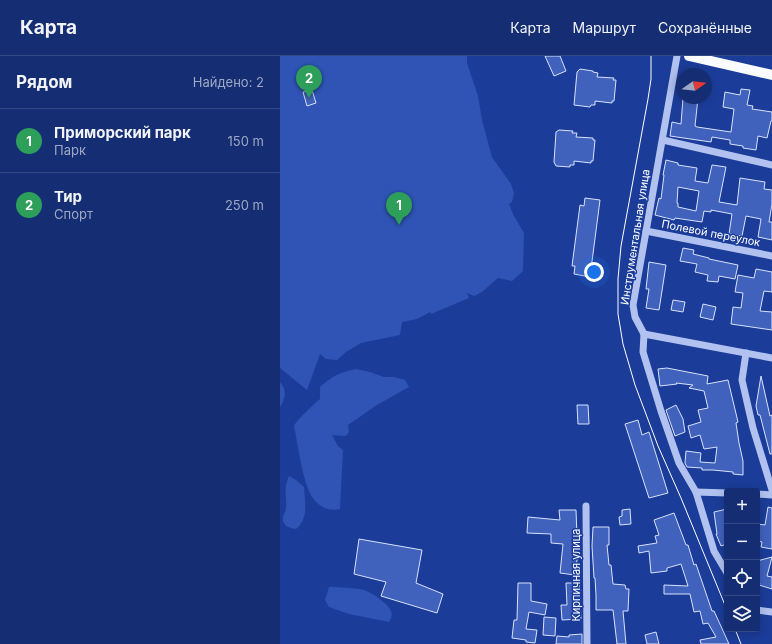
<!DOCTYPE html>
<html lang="ru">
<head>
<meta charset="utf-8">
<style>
  :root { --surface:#142d73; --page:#1d3578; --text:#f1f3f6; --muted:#9da8c4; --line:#334985; --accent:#ffef70 }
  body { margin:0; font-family:Inter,sans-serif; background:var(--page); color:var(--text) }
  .controls { position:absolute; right:12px; bottom:12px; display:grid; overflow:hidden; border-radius:4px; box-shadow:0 2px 10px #0003 }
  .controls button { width:36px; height:36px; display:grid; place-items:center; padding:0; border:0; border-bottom:1px solid var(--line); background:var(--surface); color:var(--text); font:20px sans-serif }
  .compass { position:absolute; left:396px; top:12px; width:36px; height:36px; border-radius:50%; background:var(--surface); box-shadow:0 2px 10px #0003; rotate:76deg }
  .you { position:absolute; left:314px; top:216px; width:14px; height:14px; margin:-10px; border:3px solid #fff; border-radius:50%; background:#1a73e8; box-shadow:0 0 0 6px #1a73e833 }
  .badge { display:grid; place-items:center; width:26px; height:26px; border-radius:50%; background:var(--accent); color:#fff; font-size:13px; font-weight:700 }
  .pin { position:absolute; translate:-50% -33px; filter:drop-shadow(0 1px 2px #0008) }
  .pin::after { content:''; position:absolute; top:21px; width:14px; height:12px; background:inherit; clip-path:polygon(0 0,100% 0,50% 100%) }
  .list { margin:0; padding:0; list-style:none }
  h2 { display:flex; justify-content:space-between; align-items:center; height:52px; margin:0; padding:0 16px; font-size:17px }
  h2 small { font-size:13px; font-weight:400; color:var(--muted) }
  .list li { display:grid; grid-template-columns:26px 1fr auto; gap:12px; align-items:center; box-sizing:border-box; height:64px; padding:0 16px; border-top:1px solid var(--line) }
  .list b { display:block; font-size:15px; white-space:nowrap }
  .list p { margin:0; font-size:13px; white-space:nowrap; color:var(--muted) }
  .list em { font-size:13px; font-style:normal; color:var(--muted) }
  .icon { flex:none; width:22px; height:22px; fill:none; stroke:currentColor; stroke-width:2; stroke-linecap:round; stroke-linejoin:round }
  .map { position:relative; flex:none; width:492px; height:588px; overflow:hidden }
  header { display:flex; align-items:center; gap:24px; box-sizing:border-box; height:56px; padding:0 20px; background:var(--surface); border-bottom:1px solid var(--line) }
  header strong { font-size:19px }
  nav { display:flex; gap:22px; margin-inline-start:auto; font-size:14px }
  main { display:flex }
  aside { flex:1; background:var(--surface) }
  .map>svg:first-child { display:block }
  .green { fill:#2f54b6 }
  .building { fill:#4062bd; stroke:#d8e2fb; fill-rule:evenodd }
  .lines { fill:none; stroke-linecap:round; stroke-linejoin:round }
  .minor { stroke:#b1c2f0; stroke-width:7 }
  .major { stroke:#fafbff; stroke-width:10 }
  .tram { stroke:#fff; stroke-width:1 }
  .labels { text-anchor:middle; stroke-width:3; stroke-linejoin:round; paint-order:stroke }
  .street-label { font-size:11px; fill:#fff; stroke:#1b3c99 }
</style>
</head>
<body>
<header>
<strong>Карта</strong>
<nav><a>Карта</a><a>Маршрут</a><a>Сохранённые</a></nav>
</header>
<main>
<aside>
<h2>Рядом<small>Найдено: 2</small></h2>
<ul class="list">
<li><span class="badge" style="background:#2e9e5b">1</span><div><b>Приморский парк</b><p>Парк</p></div><em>150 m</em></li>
<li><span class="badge" style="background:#2e9e5b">2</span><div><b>Тир</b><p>Спорт</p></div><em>250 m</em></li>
</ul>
</aside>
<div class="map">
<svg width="492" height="588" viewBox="0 0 492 588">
  <rect width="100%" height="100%" fill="#1b3c99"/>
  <g class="green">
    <path d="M0,0H187V7L198,40L202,64L212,101L231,128L234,137L232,146L229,148L234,160L244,177L243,215L232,225L218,222L202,236L194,240L187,237L189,242L151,258L150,256L137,263L122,266L120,279L81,287L66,296L57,304L46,303L40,298L27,334L0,312Z"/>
    <path d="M76,313L90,316L104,321H114L125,324L129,331L97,349L68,369L69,376L66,380L52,379L58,390L63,394L60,453C56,454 51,454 47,453C41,451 34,445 31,439C22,422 18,389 14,370C16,365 35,347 40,343V331C54,319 59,317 76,313Z"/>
    <path d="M0,326C7,335 6,341 0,351Z"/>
    <path d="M9,420L16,424L24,431C25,447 29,462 16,473C10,472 5,471 3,465C2,460 6,456 6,452C7,439 3,433 9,420Z"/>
    <path d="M49,531C56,531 77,532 84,534C91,536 109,548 111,555C113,559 111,563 109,566L69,558L49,551L45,544Z"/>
  </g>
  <g class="building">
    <path d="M265,0H280L286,15L274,20Z"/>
    <path d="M300,13L313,15V16L318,17L317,21L334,22L333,24H336L334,45H332V47L315,45V49H311L310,51L294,49L297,16Z"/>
    <path d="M461,33L470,34L467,49L473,50L472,53L492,56V65H491L487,82L478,80L476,94L463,92V90L450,88V84L432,81L431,86L390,80L392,66L401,68L403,42H418L415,70L417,71L451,76L454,53L443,51L445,36L460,39Z"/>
    <path d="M32,34L36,47L27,50L23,36Z"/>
    <path d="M279,74L293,75L292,77H297L296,81L313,82V84H315L313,105H311V107L294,105V109H290V111L276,110L274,106L276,76Z"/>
    <path d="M386,104L398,107V109L417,112L415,125L428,127L432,109L446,111L439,146L457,149L460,122L485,126L484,133L492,134V148L489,166H492V184L478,181L481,163L466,160L462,180L449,178L452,158L431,154V156L424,155L422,166L395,162L394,164L375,159L379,142L381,143L384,119H383ZM398,131L419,135L416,155L398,151V147H397Z"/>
    <path d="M305,142L320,144L310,221L294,218L295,210H292L300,149L304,150Z"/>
    <path d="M403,192L414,194L413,198L429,202V203L458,209L455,223L439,220L438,226L427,225L428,219L415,216L417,208L400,205Z"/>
    <path d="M369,206L386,209L379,254L366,252L369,233H366Z"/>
    <path d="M476,213L492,216V236L484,235L480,255L492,256V274L451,268L453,251L461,252L463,237L455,236L458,219L474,222Z"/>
    <path d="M393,244L405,246L403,256L391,254Z"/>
    <path d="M423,248L436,251L433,264L420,261Z"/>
    <path d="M387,312L428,320L427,328L448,324L458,366L456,367L459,387L463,405V419L453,418V416L433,414H422V412L407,411L405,407L406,395L421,397L420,406L435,407L437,391L424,393L420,379L411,382L408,370L421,366L418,354L428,352L424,335L409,332L413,329L396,327L397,328L380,330L378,313Z"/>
    <path d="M481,320L490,360L492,359V398H490L480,359H478L476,350Z"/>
    <path d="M297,349H308L309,368H298Z"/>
    <path d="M396,349L403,363L405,376L395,380L386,354Z"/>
    <path d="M358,364L362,379L369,376L388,437L369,442L345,368Z"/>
    <path d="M488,451L492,452V493L481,491L482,486L477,485V468L485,469Z"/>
    <path d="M350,453L351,468L340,469L339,461L342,460V454Z"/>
    <path d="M447,453V488L441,490L436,478H437L434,456Z"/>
    <path d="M279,454H296L297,480H299V489L295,519L280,517L283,488L271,487V478L247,477L248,461L280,464Z"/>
    <path d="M394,457L406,489H408L414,509L416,508L432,555H434L449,588H421L420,584L436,581L428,567L423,568L420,555L414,556L410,538H384V529L408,530L401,508L387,512V515L371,517L369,495L359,497L358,490L377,487L375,480L379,479L374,464Z"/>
    <path d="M313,471H329V489H327L329,509H331L333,528L345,529L346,533H349L348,555H343L346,588H337L333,554H316V539L315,522H314L312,490Z"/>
    <path d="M79,483L142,494L136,527L163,538L157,557L101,540L106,526L74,518Z"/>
    <path d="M492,501L487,520L492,521V533L479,529L480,527L477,526V505Z"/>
    <path d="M238,527H251V545L267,548L265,559L249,556L246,573L257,574L255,587L246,586V584L232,582L234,564H237Z"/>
    <path d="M286,527H299L301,563L282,564L281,549H287Z"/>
    <path d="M264,561L276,562L275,580L263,579Z"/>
    <path d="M376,576L379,588H367L365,579Z"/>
    <path d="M302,578V588H276L277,580L289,581V579Z"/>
  </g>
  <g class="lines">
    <g class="minor">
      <path d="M397,0L353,249L355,261L364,278L363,296L381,355L399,407L416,436L434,495L447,517"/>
      <path d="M383,84L492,109"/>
      <path d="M366,175L492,200"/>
      <path d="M364,278L492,302"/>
      <path d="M466,297L462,324L473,372L492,434"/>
      <path d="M416,436L447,437"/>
      <path d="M477,438L492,439"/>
      <path d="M306,450L307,588"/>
      <path d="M477,554L492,556"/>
    </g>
    <path class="major" d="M409,0L492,19"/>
    <g class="tram">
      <path d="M371,0V23L368,43L341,190L338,223V258L343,288L355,329L378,390L401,442L447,554"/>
      <path d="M455,573L461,588"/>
    </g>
  </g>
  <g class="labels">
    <g class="street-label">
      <text transform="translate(431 177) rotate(11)" y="4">Полевой переулок</text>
      <text transform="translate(355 181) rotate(-81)" y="4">Инструментальная улица</text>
      <text transform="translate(296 519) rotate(-90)" y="4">Кирпичная улица</text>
    </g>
  </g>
</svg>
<div class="controls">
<button>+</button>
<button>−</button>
<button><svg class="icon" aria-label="locate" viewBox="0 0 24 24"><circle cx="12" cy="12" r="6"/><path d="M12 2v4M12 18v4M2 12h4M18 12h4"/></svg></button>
<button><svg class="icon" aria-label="layers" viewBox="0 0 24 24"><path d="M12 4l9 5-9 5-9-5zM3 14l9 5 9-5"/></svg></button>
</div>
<svg class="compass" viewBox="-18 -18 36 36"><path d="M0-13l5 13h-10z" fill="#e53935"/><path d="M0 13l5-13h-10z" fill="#9da8c4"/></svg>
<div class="you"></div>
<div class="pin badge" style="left:119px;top:169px;background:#2e9e5b">1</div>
<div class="pin badge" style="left:29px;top:42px;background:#2e9e5b">2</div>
</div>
</main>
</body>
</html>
